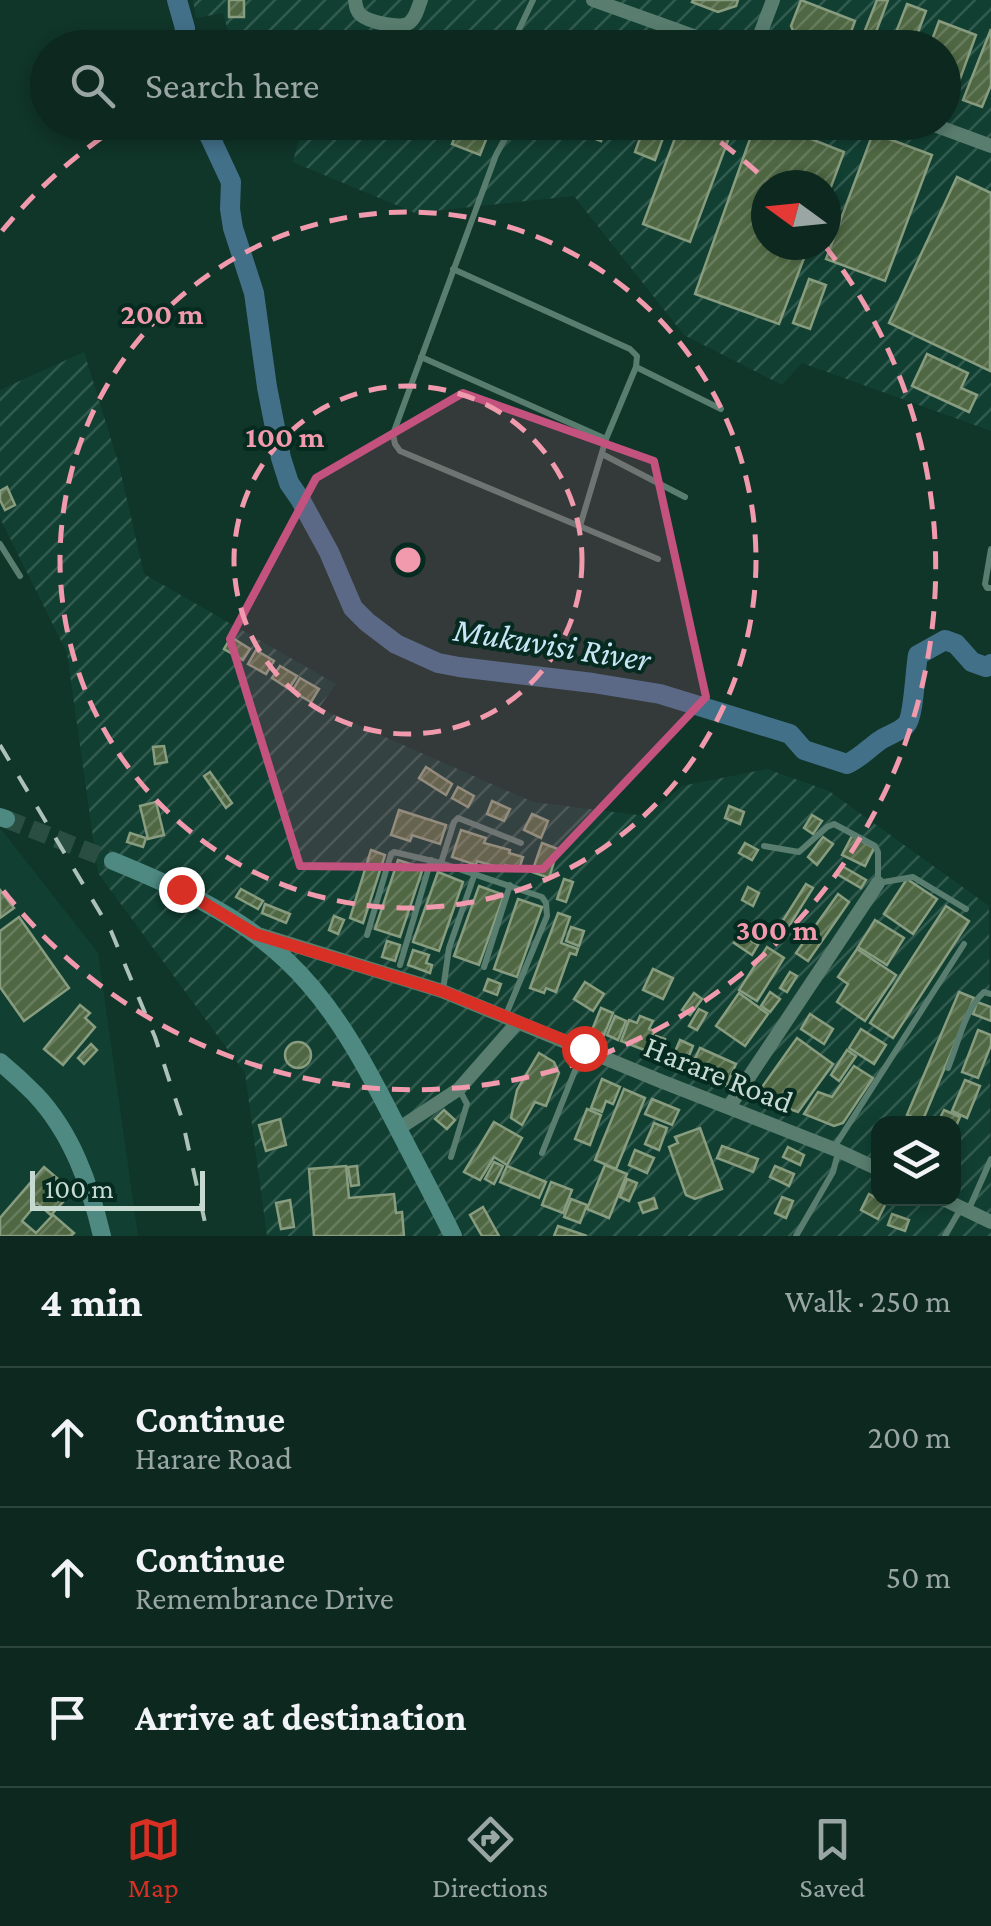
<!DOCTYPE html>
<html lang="en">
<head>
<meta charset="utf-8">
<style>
  :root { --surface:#0c281f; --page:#1a342c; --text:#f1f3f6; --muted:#9aa6a4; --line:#2c443d; --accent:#d93025 }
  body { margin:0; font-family:"Crimson Pro",serif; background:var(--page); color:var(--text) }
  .controls { position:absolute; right:30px; bottom:30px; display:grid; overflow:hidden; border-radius:20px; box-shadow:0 5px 15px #0003 }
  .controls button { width:90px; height:90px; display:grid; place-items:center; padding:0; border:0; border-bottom:2px solid var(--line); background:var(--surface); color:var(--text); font:50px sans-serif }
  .compass { position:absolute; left:751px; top:170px; width:90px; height:90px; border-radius:50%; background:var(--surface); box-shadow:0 5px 15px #0003; rotate:285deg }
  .scale { position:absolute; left:30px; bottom:25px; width:175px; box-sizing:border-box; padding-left:10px; border:5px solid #c7dad2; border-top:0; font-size:28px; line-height:35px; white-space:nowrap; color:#c7dad2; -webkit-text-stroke:8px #052a1f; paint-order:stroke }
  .stop { position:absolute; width:30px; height:30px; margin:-22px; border:8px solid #d93025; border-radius:50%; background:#fff }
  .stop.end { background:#d93025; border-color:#fff; box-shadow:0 2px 10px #0008 }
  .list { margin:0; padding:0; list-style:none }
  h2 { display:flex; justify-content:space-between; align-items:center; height:130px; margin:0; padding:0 40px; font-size:42px }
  h2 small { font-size:32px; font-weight:400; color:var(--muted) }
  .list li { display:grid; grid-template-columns:65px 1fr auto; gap:30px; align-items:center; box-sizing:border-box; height:140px; padding:0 40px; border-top:2px solid var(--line) }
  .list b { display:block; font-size:38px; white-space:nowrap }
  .list p { margin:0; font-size:32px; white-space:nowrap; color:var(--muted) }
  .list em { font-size:32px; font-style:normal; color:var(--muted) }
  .icon { flex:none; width:55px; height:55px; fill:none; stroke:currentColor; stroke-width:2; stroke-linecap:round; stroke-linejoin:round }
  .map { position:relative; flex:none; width:991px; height:1236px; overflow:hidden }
  .search { position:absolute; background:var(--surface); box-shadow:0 5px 15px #0003; left:30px; right:30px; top:30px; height:110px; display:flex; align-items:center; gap:25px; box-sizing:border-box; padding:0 35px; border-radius:55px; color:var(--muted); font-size:38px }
  .sheet { height:550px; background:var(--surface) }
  nav { display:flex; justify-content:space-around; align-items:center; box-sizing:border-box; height:140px; border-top:2px solid var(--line); background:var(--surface); font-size:28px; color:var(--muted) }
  nav a { display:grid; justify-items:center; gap:5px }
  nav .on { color:var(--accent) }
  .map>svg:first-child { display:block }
  .built { fill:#114032 }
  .industrial { fill:url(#industrial-furrows); fill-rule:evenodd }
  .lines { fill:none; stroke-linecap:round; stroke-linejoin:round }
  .river { stroke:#427089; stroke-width:20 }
  .building { fill:url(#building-hatch); stroke:#889c7f; stroke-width:2.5; fill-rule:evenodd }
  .secondary-tunnel { stroke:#2b4e42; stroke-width:18; stroke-dasharray:18 9; stroke-linecap:butt }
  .lane { stroke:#597e70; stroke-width:6 }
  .street { stroke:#597e70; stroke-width:14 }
  .secondary { stroke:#4e8a82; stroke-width:18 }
  .rail { stroke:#acc2b9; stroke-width:4; stroke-dasharray:18 18; stroke-linecap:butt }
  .route { stroke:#d93025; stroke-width:12 }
  .marked { fill:#c4527f; fill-opacity:0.2; stroke:#c4527f; stroke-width:8; stroke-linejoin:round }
  .ring { fill:none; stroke:#f29aad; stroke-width:5; stroke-dasharray:18 12 }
  .labels { text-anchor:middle; stroke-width:8; stroke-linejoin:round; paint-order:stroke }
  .street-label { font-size:32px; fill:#c7dad2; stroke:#052a1f }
  .water-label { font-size:35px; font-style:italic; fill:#c9e5f6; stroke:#052a1f }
  .centre { fill:#f29aad; stroke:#052a1f; stroke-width:5 }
  .ring-label { font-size:30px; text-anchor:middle; font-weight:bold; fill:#f29aad; stroke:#052a1f; stroke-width:8; stroke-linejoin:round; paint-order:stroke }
</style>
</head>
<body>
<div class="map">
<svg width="991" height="1236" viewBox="0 0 991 1236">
  <defs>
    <pattern id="industrial-furrows" width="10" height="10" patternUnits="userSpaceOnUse" patternTransform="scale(2.5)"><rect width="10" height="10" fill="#114032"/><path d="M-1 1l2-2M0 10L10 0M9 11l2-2" fill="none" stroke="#325b4f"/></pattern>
    <pattern id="building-hatch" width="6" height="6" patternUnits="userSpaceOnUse" patternTransform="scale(2.5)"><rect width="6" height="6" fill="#4f6843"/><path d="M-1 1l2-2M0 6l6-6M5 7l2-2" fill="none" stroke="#677d5d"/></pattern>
  </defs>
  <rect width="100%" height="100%" fill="#103529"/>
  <path class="built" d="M0,828L98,953L138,1236H0Z"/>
  <g class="industrial">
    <path d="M193,0H991V431L802,363L782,385L684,335L574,196L415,213L293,162L303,123L944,122V48L235,47L230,39L223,13L196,18ZM766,185H826V245H766Z"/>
    <path d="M84,352L119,465L144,574L336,684L319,708L533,802L646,816L682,786L767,769L829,791L989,906L991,1236H267L245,1073L98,873L67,653L0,518V390ZM878,1124H954V1198H878Z"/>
  </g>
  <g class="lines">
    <g class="river">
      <path d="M177,0L185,28L182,48"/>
      <path d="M203,122L231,182L230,209L233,228L254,293L267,387L281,458L289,483L300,499L329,552L353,608L367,622L396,644L438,663L459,667L593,683L660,694L790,734L804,750L847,764C860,758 868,749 879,741C887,735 900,732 906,725C914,717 915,670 918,655L945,640L956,644L972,662L986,667L991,664"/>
    </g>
  </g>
  <g class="building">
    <rect x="229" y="0" width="15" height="17"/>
    <path d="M693,0H738L736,6L718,12L692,2Z"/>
    <path d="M801,0L855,21L845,48H826L795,35L791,26Z"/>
    <path d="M877,0H888L870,48H858Z"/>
    <path d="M907,4L926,11L912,48H890Z"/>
    <path d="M939,21L976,35L956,90L944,86V48H929Z"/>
    <path d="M991,29V85L982,107L963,100Z"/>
    <path d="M461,122H493L480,155L452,144Z"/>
    <path d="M563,122H607L601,141L562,126Z"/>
    <path d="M681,122H735L690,242L643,224Z"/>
    <path d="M756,122H768L844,152L826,200V185H766V245H809L779,324L695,294Z"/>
    <path d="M643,130L663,138L655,160L635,152Z"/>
    <path d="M873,133L932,155L885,281L826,259Z"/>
    <path d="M957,177L991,193L990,371L889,323Z"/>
    <path d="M809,279L826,285L810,329L793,323Z"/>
    <path d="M927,354L968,373L961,388L977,395L969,412L912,386Z"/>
    <path d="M7,487L15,505L5,510L0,500V491Z"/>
    <path d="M231,637L250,649L243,660L224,649Z"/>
    <path d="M256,650L274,661L266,674L248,664Z"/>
    <path d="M280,666L297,676L289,689L272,678Z"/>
    <path d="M300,678L319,689L311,702L292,691Z"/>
    <path d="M164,746L167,762L155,764L153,747Z"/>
    <path d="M426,767L452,784L446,795L419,778Z"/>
    <path d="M210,772L232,803L226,808L204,776Z"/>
    <path d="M458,787L474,796L468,807L452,798Z"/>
    <path d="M492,801L510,809L504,821L487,814Z"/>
    <path d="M156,802L164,835L148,839L140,806Z"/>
    <path d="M729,806L744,812L740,824L725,818Z"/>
    <path d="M399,810L446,825L440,844L412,835L410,841L391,835Z"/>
    <path d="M532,814L548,821L541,838L524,830Z"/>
    <path d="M812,815L822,821L813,834L804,828Z"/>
    <path d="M461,830L486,838L484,843L510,850L509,853L523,857L519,869L505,865L504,869L477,861L476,865L452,857Z"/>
    <path d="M130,833L146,838L143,847L127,842Z"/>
    <path d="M852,836L874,848L865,866L842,855Z"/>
    <path d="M823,837L833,844L817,865L808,857Z"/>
    <path d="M542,843L558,849L549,878L532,872Z"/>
    <path d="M745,843L758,850L752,860L739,853Z"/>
    <path d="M371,850L385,855L363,923L350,918Z"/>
    <path d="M398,860L423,868L400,937L375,929Z"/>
    <path d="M842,866L866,880L861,888L837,874Z"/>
    <path d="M438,872L463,882L439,951L413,942Z"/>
    <path d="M564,879L573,882L566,902L557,899Z"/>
    <path d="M907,879L937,899L913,934L884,914Z"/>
    <path d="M806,884L813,888L784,934L777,930Z"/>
    <path d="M479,886L504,895L479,965L454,956Z"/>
    <path d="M748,887L759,893L753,906L742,900Z"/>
    <path d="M241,889L263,901L258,909L236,897Z"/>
    <path d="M0,890L14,908L0,918Z"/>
    <path d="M838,894L849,902L808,961L796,953Z"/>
    <path d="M518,899L542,907L517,977L494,969Z"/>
    <path d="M265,904L290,914L286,923L262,913Z"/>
    <path d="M946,906L969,921L893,1038L870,1023Z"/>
    <path d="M558,913L570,917L561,943L578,949L576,955L570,953L556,992L546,988L544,993L530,988Z"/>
    <path d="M334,916L344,920L338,934L329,930Z"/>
    <path d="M19,917L69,988L24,1021L0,987V931Z"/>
    <path d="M875,920L904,938L887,965L858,947Z"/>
    <path d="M571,927L584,931L579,946L566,941Z"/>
    <path d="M741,934L758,945L752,955L734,943Z"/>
    <path d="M387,941L400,945L395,961L382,957Z"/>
    <path d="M767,947L784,958L757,1001L739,990Z"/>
    <path d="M857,949L896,975L865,1021L837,1002L848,984L838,977Z"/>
    <path d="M413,950L429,955L426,963L432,965L430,973L408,965Z"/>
    <path d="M653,969L673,978L663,999L643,990Z"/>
    <path d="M790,972L797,976L787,992L780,988Z"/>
    <path d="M488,979L501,984L497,995L484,990Z"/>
    <path d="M585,982L604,994L593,1011L574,999Z"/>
    <path d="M770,992L780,999L770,1012L761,1006Z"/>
    <path d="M959,992L974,998L922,1122L907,1115Z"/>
    <path d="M694,993L702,999L690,1015L682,1010Z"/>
    <path d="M739,993L768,1014L745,1046L716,1026Z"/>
    <path d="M977,1002L991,1007V1021L973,1014Z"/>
    <path d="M80,1005L90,1013L85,1018L95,1027L63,1065L44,1049Z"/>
    <path d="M601,1008L613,1013L604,1035L592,1030Z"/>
    <path d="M699,1009L707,1013L697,1030L689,1026Z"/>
    <path d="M810,1014L833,1029L824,1044L801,1029Z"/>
    <path d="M615,1016L626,1021L618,1040L607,1035Z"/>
    <path d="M640,1016L653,1021L649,1029L654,1031L647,1051L621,1041L629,1020L637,1023Z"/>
    <path d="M861,1029L886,1045L874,1064L849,1048Z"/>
    <path d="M978,1030L991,1035V1045L978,1078L962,1072Z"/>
    <path d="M656,1036L665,1039L658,1056L649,1052Z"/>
    <path d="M797,1038L833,1064L798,1112L755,1097Z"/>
    <path d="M680,1040L693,1046L685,1066L671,1061Z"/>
    <circle cx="298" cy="1055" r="13"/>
    <path d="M91,1044L97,1050L84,1064L78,1058Z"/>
    <path d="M700,1048L736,1064L726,1086L690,1069Z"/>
    <path d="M847,1050L856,1056L839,1081L831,1075Z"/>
    <path d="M539,1053L554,1062L559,1073L546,1106L535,1102L522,1125L511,1118L517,1090Z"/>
    <path d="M854,1066L873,1078L843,1123L834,1126L804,1114L818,1092L832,1097Z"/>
    <path d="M602,1079L620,1087L613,1104L606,1101L602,1112L591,1108Z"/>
    <path d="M965,1080L980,1086L967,1118L952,1111Z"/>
    <path d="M624,1089L645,1098L616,1169L595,1160Z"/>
    <path d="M652,1099L679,1110L672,1125L645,1114Z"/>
    <path d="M587,1109L601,1115L590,1145L575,1139Z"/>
    <path d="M444,1110L455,1120L447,1129L435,1119Z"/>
    <path d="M944,1110L960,1117L956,1126L940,1118Z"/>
    <path d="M280,1119L286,1145L266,1151L259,1125Z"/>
    <path d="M494,1122L522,1138L507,1165L494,1157L480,1180L464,1172Z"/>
    <path d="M654,1123L667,1128L659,1150L645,1144Z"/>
    <path d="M700,1128L722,1189L695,1199L686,1195L669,1147L678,1143L675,1137Z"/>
    <path d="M722,1146L758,1159L753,1172L717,1158Z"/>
    <path d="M788,1147L804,1155L800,1165L783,1157Z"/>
    <path d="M635,1150L654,1158L647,1173L629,1165Z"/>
    <path d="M494,1162L503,1166L494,1184L485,1179Z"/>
    <path d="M605,1165L627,1174L609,1218L587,1209Z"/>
    <path d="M346,1166L349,1198L394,1194L396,1213L402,1212L404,1236H314L309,1169Z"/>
    <path d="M357,1166L359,1185L351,1186L348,1167Z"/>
    <path d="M507,1166L546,1182L539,1198L500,1182Z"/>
    <path d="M775,1166L794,1174L789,1186L770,1177Z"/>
    <path d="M44,1167L57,1178L48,1188L63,1202L52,1214L74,1233L71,1236H0V1218ZM37,1203L52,1216L36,1233L22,1221Z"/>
    <path d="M627,1179L637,1183L629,1201L620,1197Z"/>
    <path d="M551,1182L572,1190L563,1213L542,1205Z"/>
    <path d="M869,1194L886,1203L878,1219L861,1210Z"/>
    <path d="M782,1197L793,1201L786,1218L775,1213Z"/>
    <path d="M654,1198L657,1208L643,1213L639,1203Z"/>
    <path d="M571,1199L587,1205L580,1223L564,1217Z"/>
    <path d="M290,1200L294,1227L281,1229L276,1203Z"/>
    <path d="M483,1207L499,1236H482L470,1215Z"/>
    <path d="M892,1214L909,1220L905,1231L888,1225Z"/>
    <path d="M558,1226L587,1236H554Z"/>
  </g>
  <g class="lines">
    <path class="secondary-tunnel" d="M6,819L113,861"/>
    <g class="lane">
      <path d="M514,48L515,38L533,0"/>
      <path d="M514,122L496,155L393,434L395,444L400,451L658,559"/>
      <path d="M805,122L831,133"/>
      <path d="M453,269L630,349L637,356L636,367L606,439L580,526"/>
      <path d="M421,357L606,439"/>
      <path d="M636,367L721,409"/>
      <path d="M602,454L685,497"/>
      <path d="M0,544L20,576"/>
      <path d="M991,549L985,584L987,588H991"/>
      <path d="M764,846L799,852L827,827L834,824L875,846L878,852V883L913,877L966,909"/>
      <path d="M441,863L454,822L458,818L521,843"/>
      <path d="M367,935L391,854L394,852L441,863L542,897L546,903L547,916L505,1017"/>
      <path d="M400,965L431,860"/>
      <path d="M484,967L510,885"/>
      <path d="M443,990L449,948L475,873"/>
      <path d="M948,1068C958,1044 965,1009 984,992L991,994"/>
      <path d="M833,1149L964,944"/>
      <path d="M542,1153L584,1048"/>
      <path d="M451,1157L467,1104L459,1089"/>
      <path d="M968,1211L991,1159"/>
      <path d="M796,1236L833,1172L838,1153"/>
      <path d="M945,1236L961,1208"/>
    </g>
    <g class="street">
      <path d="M355,0C356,6 356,11 361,15C369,22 400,29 409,23C416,18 418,7 421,0"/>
      <path d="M593,0L727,48"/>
      <path d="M755,48L773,0"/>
      <path d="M926,122L991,146"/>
      <path d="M261,935L442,991L658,1080L839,1151L878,1169"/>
      <path d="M729,1107L878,883"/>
      <path d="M398,1129L459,1089L517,1023"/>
      <path d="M941,1198L991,1222"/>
    </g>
    <g class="secondary">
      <path d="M0,817L6,819"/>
      <path d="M113,861C174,886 238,914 286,960C333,1004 364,1062 393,1119C413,1158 434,1197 453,1236"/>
      <path d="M0,1062C12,1072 24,1083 35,1094C72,1133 90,1185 102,1236"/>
    </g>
    <path class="rail" d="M0,745L111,931L155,1037L182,1119L208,1236"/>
  </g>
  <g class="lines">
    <path class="route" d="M181,889L255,934L442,991L584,1048"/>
  </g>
  <path class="marked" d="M463,393L654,461L706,697L543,869L300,866L230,639L316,478Z"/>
  <g class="ring">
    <circle cx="408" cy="560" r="174"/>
    <circle cx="408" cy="560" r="348"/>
    <path d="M2 231A522 522 0 0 1 120 125M313 47A522 522 0 0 1 503 47M696 125A522 522 0 0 1 771 185M825 246A522 522 0 0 1 2 889"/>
  </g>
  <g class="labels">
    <g class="street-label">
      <text transform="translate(719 1074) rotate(22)" y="11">Harare Road</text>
    </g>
    <g class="water-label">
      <text transform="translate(552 644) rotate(9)" y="12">Mukuvisi River</text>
    </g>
  </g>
  <circle cx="408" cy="560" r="15" class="centre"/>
  <g class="ring-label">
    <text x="162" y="324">200 m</text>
    <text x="285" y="447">100 m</text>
    <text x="777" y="940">300 m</text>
  </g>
</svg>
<div class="controls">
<button><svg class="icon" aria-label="layers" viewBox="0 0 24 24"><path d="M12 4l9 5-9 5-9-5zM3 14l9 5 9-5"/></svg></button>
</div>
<svg class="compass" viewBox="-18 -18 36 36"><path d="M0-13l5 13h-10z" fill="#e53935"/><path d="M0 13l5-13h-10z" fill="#9aa6a4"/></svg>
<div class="scale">100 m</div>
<div class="stop" style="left:584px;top:1048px"></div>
<div class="stop end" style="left:181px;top:889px"></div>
<div class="search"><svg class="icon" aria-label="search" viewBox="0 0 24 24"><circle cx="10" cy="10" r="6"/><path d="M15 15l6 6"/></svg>Search here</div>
</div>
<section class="sheet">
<h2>4 min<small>Walk · 250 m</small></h2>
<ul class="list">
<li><svg class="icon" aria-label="ahead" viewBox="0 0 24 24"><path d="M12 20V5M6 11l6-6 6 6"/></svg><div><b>Continue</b><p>Harare Road</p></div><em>200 m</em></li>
<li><svg class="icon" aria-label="ahead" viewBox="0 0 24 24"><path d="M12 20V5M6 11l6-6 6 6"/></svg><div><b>Continue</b><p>Remembrance Drive</p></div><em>50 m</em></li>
<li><svg class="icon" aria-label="arrive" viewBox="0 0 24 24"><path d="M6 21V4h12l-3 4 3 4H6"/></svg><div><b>Arrive at destination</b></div></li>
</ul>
</section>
<nav>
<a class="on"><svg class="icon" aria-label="map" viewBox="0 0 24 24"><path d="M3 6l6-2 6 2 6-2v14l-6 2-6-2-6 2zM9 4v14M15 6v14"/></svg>Map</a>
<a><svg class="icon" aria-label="directions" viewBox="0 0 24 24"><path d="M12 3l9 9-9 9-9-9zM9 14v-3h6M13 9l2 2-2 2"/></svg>Directions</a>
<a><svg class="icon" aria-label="saved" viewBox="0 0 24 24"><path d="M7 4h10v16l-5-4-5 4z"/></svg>Saved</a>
</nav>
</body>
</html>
